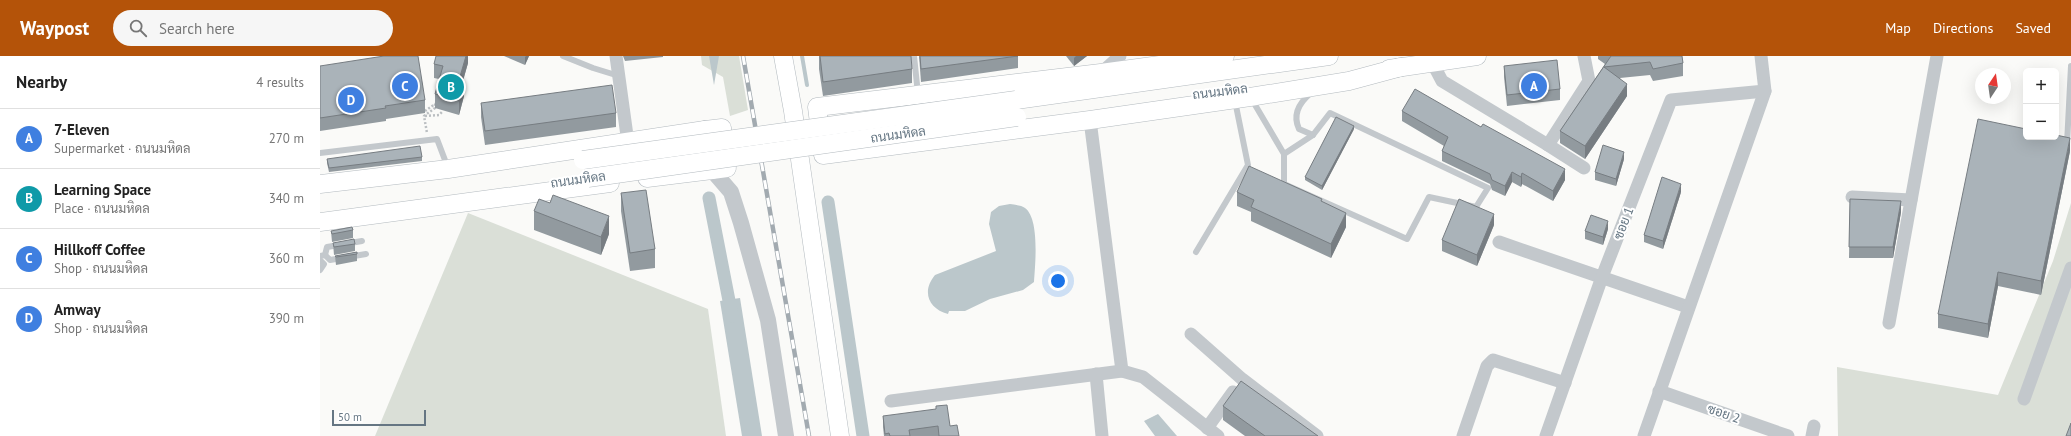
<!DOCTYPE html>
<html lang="en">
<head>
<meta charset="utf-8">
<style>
  :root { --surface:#fff; --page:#f6f6f6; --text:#222; --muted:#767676; --line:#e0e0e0; --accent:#b45309 }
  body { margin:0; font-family:"PT Sans",Sarabun,sans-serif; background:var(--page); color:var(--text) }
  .controls { position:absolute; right:12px; top:12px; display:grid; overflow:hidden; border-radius:6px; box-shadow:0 4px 16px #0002 }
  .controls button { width:36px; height:36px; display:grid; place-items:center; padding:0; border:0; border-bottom:1px solid var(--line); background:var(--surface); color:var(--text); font:20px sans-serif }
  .compass { position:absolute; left:1655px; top:12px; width:36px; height:36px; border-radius:50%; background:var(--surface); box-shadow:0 4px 16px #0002; rotate:13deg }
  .scale { position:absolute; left:12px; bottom:10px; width:94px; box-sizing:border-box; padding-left:4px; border:2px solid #657683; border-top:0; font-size:11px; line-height:14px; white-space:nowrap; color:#657683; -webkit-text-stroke:3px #fff; paint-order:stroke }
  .you { position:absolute; left:738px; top:225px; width:14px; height:14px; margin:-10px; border:3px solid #fff; border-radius:50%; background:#1a73e8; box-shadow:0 0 0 6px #1a73e833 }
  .badge { display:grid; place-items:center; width:26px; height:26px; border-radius:50%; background:var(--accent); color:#fff; font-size:13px; font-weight:700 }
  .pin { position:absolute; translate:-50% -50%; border:2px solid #fff; box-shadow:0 1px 4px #0006 }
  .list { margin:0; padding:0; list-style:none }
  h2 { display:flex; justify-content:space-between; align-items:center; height:52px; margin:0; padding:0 16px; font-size:17px }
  h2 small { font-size:13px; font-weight:400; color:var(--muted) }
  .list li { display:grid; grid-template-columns:26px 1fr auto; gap:12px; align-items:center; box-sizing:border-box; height:60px; padding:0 16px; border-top:1px solid var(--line) }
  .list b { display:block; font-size:15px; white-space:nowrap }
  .list p { margin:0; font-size:13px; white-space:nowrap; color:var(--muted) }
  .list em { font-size:13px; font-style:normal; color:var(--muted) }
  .icon { flex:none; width:22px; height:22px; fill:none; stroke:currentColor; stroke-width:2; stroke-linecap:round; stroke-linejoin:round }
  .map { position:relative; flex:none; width:1751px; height:380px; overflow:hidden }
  header { display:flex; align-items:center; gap:24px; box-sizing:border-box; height:56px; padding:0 20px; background:var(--accent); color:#fff }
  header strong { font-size:19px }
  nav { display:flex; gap:22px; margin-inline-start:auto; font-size:14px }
  .search { width:280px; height:36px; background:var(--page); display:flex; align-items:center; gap:10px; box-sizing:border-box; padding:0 14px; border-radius:22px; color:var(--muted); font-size:15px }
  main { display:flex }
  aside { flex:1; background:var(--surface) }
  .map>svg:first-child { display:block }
  .green { fill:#dadfd7 }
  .water { fill:#bbc7cb }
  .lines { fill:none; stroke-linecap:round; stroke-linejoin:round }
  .stream { stroke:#bbc7cb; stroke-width:4 }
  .canal { stroke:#bbc7cb; stroke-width:13 }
  .secondary-casing { stroke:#b3babf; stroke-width:19 }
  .path { stroke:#bbbfc2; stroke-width:2.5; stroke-dasharray:2 2; stroke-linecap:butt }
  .service { stroke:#c3c8cc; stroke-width:6 }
  .minor { stroke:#c3c8cc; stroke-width:13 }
  .tertiary { stroke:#c3c8cc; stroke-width:16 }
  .secondary { stroke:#fff; stroke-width:18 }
  .rail-casing { stroke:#a2aab0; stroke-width:4.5 }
  .rail { stroke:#fff; stroke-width:3; stroke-dasharray:9; stroke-linecap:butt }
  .secondary-bridge-casing { stroke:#b3babf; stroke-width:19; stroke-linecap:butt }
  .secondary-bridge { stroke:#fff; stroke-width:18 }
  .wall { fill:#929a9f }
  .shaded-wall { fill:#777d82 }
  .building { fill:#aab3b9; stroke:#777d82 }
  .labels { text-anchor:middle; stroke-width:4; stroke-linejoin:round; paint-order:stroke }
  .street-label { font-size:13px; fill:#657683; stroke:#fff }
</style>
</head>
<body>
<header>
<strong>Waypost</strong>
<div class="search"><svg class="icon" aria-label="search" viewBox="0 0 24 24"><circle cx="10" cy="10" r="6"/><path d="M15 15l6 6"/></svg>Search here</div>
<nav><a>Map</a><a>Directions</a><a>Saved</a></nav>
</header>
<main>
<aside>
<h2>Nearby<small>4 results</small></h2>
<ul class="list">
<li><span class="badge" style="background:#3f7fe0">A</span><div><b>7-Eleven</b><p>Supermarket · ถนนมหิดล</p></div><em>270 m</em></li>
<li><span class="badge" style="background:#0f9aa8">B</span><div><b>Learning Space</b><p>Place · ถนนมหิดล</p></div><em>340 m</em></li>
<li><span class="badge" style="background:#3f7fe0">C</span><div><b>Hillkoff Coffee</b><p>Shop · ถนนมหิดล</p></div><em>360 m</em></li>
<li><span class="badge" style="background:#3f7fe0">D</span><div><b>Amway</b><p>Shop · ถนนมหิดล</p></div><em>390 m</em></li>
</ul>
</aside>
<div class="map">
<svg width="1751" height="380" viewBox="0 0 1751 380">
  <rect width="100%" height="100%" fill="#fafaf8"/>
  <g class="green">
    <path d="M381,0H419L428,54L410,60L403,21L382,9Z"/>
    <path d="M1751,147V380H1518L1517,311L1678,339L1733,205Z"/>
    <path d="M148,157L388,253L406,380H55Z"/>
  </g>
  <g class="water">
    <path d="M389,0H399L394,29Z"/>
    <path d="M690,148C695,149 702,149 705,152C720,163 715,210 714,226L703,234L670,243L645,255H629L628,258C609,253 601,236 615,219L676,195L669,168L671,156L679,150Z"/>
    <path d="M420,242L442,380H422L400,245Z"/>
    <path d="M838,358L857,380H835L824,365Z"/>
  </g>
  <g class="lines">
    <path class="stream" d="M482,0L487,29"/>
    <g class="canal">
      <path d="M389,142L412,260"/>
      <path d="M508,146L543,380"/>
    </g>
    <g class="secondary-casing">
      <g id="secondary">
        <path d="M463,0L473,55L520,380"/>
        <path d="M905,0L781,17L497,51L503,99L770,64L930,41L1029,25L1081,11"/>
        <path d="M1069,13L1157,0"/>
        <path d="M696,44L1009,0"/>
        <path d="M385,74L402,72L407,112L392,114"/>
        <path d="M0,128L128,113L385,74L392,114L327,122"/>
        <path d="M0,166L290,127"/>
      </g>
    </g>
    <g class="path">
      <path d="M105,55L115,48V52L104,60L107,77"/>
      <path d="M105,60L119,59L123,55"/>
    </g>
    <g class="service">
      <path d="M243,0L273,12L299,20"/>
      <path d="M594,0L598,38"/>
      <path d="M991,37C980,46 972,58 979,73L993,79"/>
      <path d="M931,42L964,98"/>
      <path d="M1010,57L1168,132L1156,151L1109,141L1087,183L964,128V98L993,79Z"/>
      <path d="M1747,88L1751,10"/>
      <path d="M0,97L117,83L128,112"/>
      <path d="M876,196L928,109L915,45"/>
      <path d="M5,199L10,204L46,198"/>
      <path d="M0,200L5,199L7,191L42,185"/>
      <path d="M0,204L4,208L0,214"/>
    </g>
    <g class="minor">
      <path d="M296,0L308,87"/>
      <path d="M1112,6L1122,25L1228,89L1269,25L1264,0"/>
      <path d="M781,17L800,0"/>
      <path d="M770,64L802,315"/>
      <path d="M1228,89L1264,112"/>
      <path d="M1532,141L1591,144"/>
      <path d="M1179,186L1368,251"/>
      <path d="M1569,267L1617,0"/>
      <path d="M871,278L922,323L997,380"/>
      <path d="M776,318L782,380"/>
      <path d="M1339,335L1468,380"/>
      <path d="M1704,343L1751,212"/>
      <path d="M571,345L802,315L823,321L898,380"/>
      <path d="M887,372L913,336"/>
      <path d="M1143,380L1167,310L1173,304L1245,327"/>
      <path d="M1226,380L1282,221L1351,44L1445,35"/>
      <path d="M1324,380L1445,35L1441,0"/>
      <path d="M1492,380L1494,370"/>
    </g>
    <path class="tertiary" d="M392,114L411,136L421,167L448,264L466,380"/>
    <use href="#secondary" class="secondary"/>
    <g class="rail-casing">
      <path id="rail" d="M423,0L489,380"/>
    </g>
    <use href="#rail" class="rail"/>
    <g class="secondary-bridge-casing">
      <g id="secondary-bridge">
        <path d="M263,104L696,44"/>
        <path d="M268,122L697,61"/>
      </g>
    </g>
    <use href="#secondary-bridge" class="secondary-bridge"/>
  </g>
  <g class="wall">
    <path d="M148,0V7L143,25L144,40L139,59L115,52V38L119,23L114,22V8Z"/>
    <path d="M184,0H209L205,9Z"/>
    <path d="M303,0H343V1L305,5Z"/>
    <path d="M499,0L592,13V27L503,40L499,13Z"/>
    <path d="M599,0H698V12L601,26Z"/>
    <path d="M746,0H767L754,10Z"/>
    <path d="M1278,0H1362L1363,7V20L1333,25L1330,19L1300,22L1307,40L1265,103L1240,87V75L1285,8L1278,3Z"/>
    <path d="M0,10L105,44V57L66,63V65L0,75Z"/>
    <path d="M1184,10L1240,33V44L1187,50L1184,21Z"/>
    <path d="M161,47L296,57V71L165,89L161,61Z"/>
    <path d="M1082,55L1245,124L1233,145L1202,128L1201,131L1192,126L1185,140L1172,134L1170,128L1122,105V95L1124,90L1082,65Z"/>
    <path d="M1034,73L1002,134L985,124V121Z"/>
    <path d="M1750,95L1721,239L1678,230L1668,282L1618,272V258Z"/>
    <path d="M102,101V105L9,116L7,107V103Z"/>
    <path d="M1304,103L1296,130L1275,124V116Z"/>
    <path d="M917,136L1002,146L1026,171L1011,202L931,165V156L917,150Z"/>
    <path d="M1361,136L1343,193L1324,186V179Z"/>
    <path d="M301,137L335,193V212L310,215L301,155Z"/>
    <path d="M1530,143L1581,156L1573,202H1529Z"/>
    <path d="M214,155L289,178L281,199L214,174Z"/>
    <path d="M1174,169L1157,210L1122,195V184Z"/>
    <path d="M1288,173L1283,189L1265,183V175Z"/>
    <path d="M33,174V182L12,186L11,175Z"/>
    <path d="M13,187L35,188V195L14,199Z"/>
    <path d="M37,196V205L16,209L15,200Z"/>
    <path d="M903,350L998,380H925L903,364Z"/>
    <path d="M563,360L630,370L639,380H564L563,371Z"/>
  </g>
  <g class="shaded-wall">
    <path d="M146,0H148V7L139,38V24Z"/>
    <path d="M206,0H209L205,9V1Z"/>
    <path d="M756,0H767L754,10V2Z"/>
    <path d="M144,26V40L139,59V45Z"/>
    <path d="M1307,28V40L1265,103V90Z"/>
    <path d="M1034,70V73L1002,134V130Z"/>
    <path d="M1750,82V95L1721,239V225Z"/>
    <path d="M1304,96V103L1296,130V123Z"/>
    <path d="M1245,113V124L1233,145V135Z"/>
    <path d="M1192,116V126L1185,140V130Z"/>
    <path d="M1202,117V128L1201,131V121Z"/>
    <path d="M1361,128V136L1343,193V185Z"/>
    <path d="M1581,145V156L1573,202V191Z"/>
    <path d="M1026,157V171L1011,202V188Z"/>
    <path d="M1174,158V169L1157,210V199Z"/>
    <path d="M289,160V178L281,199V181Z"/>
    <path d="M1288,165V173L1283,189V181Z"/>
    <path d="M1678,216V230L1668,282V268Z"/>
  </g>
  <g class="building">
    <path d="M64,0H98L105,44L65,50L66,52L0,62V10Z"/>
    <path d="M116,0H146L139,24L144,26L139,45L115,38L123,10L114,8Z"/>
    <path d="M500,0H591L592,13L503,26Z"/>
    <path d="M600,0H698L601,13Z"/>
    <path d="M1291,0H1362L1363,7L1333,13L1330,6L1284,11L1307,28L1265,90L1240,75Z"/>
    <path d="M1237,4L1240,33L1187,39L1184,10Z"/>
    <path d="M292,29L296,57L165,75L161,47Z"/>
    <path d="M1095,33L1161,71L1163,68L1245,113L1233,135L1202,117L1201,121L1192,116L1185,130L1172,124L1170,118L1122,95L1128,81L1082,55Z"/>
    <path d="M1016,61L1034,70L1002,130L985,121Z"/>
    <path d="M1658,63L1706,73V81H1736V79L1750,82L1721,225L1678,216L1668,268L1618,258Z"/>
    <path d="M1283,89L1304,96L1296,123L1275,116Z"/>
    <path d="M100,90L102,101L9,112L7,103Z"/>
    <path d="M929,110L1002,143L1001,145L1026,157L1011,188L931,151L934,144L917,136Z"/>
    <path d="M1342,121L1361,128L1343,185L1324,179Z"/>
    <path d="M326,134L335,193L310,197L301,137Z"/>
    <path d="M233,139L289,160L281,181L214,155L219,143L230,147Z"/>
    <path d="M1139,143L1174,158L1157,199L1122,184Z"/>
    <path d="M1530,143L1581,145L1573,191H1529Z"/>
    <path d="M1271,159L1288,165L1283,181L1265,175Z"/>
    <path d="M32,171L33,174L12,178L11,175Z"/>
    <path d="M34,183L35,188L14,191L13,187Z"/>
    <path d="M37,196V198L16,201L15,200Z"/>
    <path d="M921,325L998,380H945L903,350Z"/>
    <path d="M627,349L630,370L637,369L639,380H619L618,370L589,374L590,380H570L569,377L565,378L563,360L616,353V350Z"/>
    <path d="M1751,367V380H1746Z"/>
  </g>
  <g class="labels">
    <g class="street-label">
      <text transform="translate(900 35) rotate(-7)" y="5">ถนนมหิดล</text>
      <text transform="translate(578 78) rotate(-8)" y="5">ถนนมหิดล</text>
      <text transform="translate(258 123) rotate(-8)" y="5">ถนนมหิดล</text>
      <text transform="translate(1303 167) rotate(-69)" y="5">ซอย 1</text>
      <text transform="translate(1404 357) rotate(19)" y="5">ซอย 2</text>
    </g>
  </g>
</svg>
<div class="controls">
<button>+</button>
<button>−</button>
</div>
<svg class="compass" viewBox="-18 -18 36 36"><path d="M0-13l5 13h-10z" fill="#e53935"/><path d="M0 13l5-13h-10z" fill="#767676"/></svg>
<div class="scale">50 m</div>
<div class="you"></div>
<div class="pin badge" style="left:1214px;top:30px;background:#3f7fe0">A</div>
<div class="pin badge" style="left:131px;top:31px;background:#0f9aa8">B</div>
<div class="pin badge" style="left:85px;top:30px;background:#3f7fe0">C</div>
<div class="pin badge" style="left:31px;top:44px;background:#3f7fe0">D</div>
</div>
</main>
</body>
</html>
